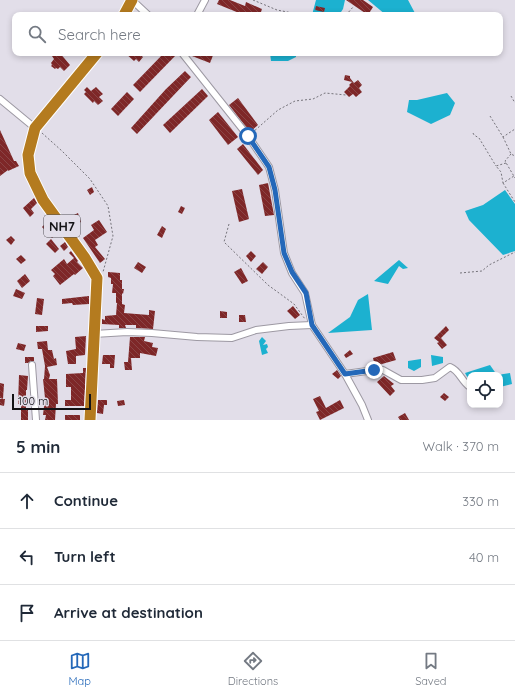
<!DOCTYPE html>
<html lang="en">
<head>
<meta charset="utf-8">
<style>
  :root { --surface:#fff; --page:#f6f6f7; --text:#1f2937; --muted:#747a83; --line:#e0e1e3; --accent:#2468b9 }
  body { margin:0; font-family:Quicksand,sans-serif; background:var(--page); color:var(--text) }
  .controls { position:absolute; right:12px; bottom:12px; display:grid; overflow:hidden; border-radius:8px; box-shadow:0 2px 6px #0003 }
  .controls button { width:36px; height:36px; display:grid; place-items:center; padding:0; border:0; border-bottom:1px solid var(--line); background:var(--surface); color:var(--text); font:20px sans-serif }
  .scale { position:absolute; left:12px; bottom:10px; width:79px; box-sizing:border-box; padding-left:4px; border:2px solid #131215; border-top:0; font-size:11px; line-height:14px; white-space:nowrap; color:#131215; -webkit-text-stroke:3px #e2dee9; paint-order:stroke }
  .stop { position:absolute; width:12px; height:12px; margin:-9px; border:3px solid #2468b9; border-radius:50%; background:#fff }
  .stop.end { background:#2468b9; border-color:#fff; box-shadow:0 1px 4px #0008 }
  .list { margin:0; padding:0; list-style:none }
  h2 { display:flex; justify-content:space-between; align-items:center; height:52px; margin:0; padding:0 16px; font-size:17px }
  h2 small { font-size:13px; font-weight:400; color:var(--muted) }
  .list li { display:grid; grid-template-columns:26px 1fr auto; gap:12px; align-items:center; box-sizing:border-box; height:56px; padding:0 16px; border-top:1px solid var(--line) }
  .list b { display:block; font-size:15px; white-space:nowrap }
  .list em { font-size:13px; font-style:normal; color:var(--muted) }
  .icon { flex:none; width:22px; height:22px; fill:none; stroke:currentColor; stroke-width:2; stroke-linecap:round; stroke-linejoin:round }
  .map { position:relative; flex:none; width:515px; height:420px; overflow:hidden }
  .search { position:absolute; background:var(--surface); box-shadow:0 2px 6px #0003; left:12px; right:12px; top:12px; height:44px; display:flex; align-items:center; gap:10px; box-sizing:border-box; padding:0 14px; border-radius:8px; color:var(--muted); font-size:15px }
  .sheet { height:220px; background:var(--surface) }
  nav { display:flex; justify-content:space-around; align-items:center; box-sizing:border-box; height:56px; border-top:1px solid var(--line); background:var(--surface); font-size:11px; color:var(--muted) }
  nav a { display:grid; justify-items:center; gap:2px }
  nav .on { color:var(--accent) }
  .map>svg:first-child { display:block }
  .water { fill:#1cb1d0 }
  .building { fill:url(#building-back-hatch) }
  .lines { fill:none; stroke-linecap:round; stroke-linejoin:round }
  .street-casing { stroke:#9d99a3; stroke-width:8 }
  .highway-casing { stroke:#fff; stroke-width:13 }
  .path { stroke:#75737a; stroke-width:1; stroke-dasharray:2 2; stroke-linecap:butt }
  .street { stroke:#fff; stroke-width:6 }
  .highway { stroke:#b47b1f; stroke-width:11 }
  .route { stroke:#2468b9; stroke-width:5 }
  .labels { text-anchor:middle; stroke-width:4; stroke-linejoin:round; paint-order:stroke }
  .shield { fill:#e2dee9; stroke:#514f55; stroke-width:1 }
  .shield-label { font-size:13px; font-weight:bold; fill:#131215 }
</style>
</head>
<body>
<div class="map">
<svg width="515" height="420" viewBox="0 0 515 420">
  <defs>
    <pattern id="building-back-hatch" width="6" height="6" patternUnits="userSpaceOnUse"><rect width="6" height="6" fill="#7e2728"/><path d="M-1 5l2 2M0 0l6 6M5-1l2 2" fill="none" stroke="#8a4445"/></pattern>
  </defs>
  <rect width="100%" height="100%" fill="#e2dee9"/>
  <g class="water">
    <path d="M316,0H345L343,9L339,15H312Z"/>
    <path d="M368,0H408L416,15H386Z"/>
    <path d="M270,53H296V57L288,61H271Z"/>
    <path d="M447,93L455,103L450,115L431,124L407,112L409,100H417Z"/>
    <path d="M505,190L515,204V251L503,255L469,220L465,211L483,205Z"/>
    <path d="M399,260L408,268L403,269L399,266L388,284L374,281Z"/>
    <path d="M368,294L372,330L328,333L350,317L358,300Z"/>
    <path d="M262,337L266,341L263,345L267,344L268,347L266,349L268,353L262,355L259,341Z"/>
    <path d="M431,355L443,357V363L432,366Z"/>
    <path d="M421,359V367L414,371L408,368V361Z"/>
    <path d="M490,365L497,375H470V382L465,373Z"/>
    <path d="M510,373L512,384L500,387V375H497Z"/>
  </g>
  <g class="building">
    <path d="M219,0H230L245,6L246,2L262,9L260,15H244L217,4Z"/>
    <path d="M346,0H363L373,7L368,15Z"/>
    <path d="M316,6L325,8L324,12L315,10Z"/>
    <path d="M55,53L59,55L60,53L70,65L64,71L60,67L58,69L56,68L55,69L51,66L52,65L51,63L54,59L52,56Z"/>
    <path d="M125,53H138L143,57L139,62L136,59L134,61Z"/>
    <path d="M164,53H174L176,55L140,92L133,85Z"/>
    <path d="M194,53H214L210,63L192,56Z"/>
    <path d="M185,71L191,77L172,97L137,134L131,128L166,89Z"/>
    <path d="M345,75L350,76V78L354,83L358,80L362,85L359,88L362,92L356,97L353,94L349,97L344,92L350,86L349,85L352,82L344,80Z"/>
    <path d="M87,87L91,91L96,87L103,94L99,97L103,101L98,105L94,101L93,103L84,94L86,92L84,90Z"/>
    <path d="M202,89L208,96L170,133L163,125Z"/>
    <path d="M127,92L134,99L118,116L111,109Z"/>
    <path d="M238,98L258,125L250,132L229,105Z"/>
    <path d="M218,112L238,137L228,145L209,120Z"/>
    <path d="M0,130L14,161H16L19,166L8,171V170L0,176Z"/>
    <path d="M243,144L263,170L258,175L237,149Z"/>
    <path d="M268,183L274,215L265,216L259,185Z"/>
    <path d="M92,187L94,192L90,195L87,190Z"/>
    <path d="M242,189L249,219L239,222L232,191Z"/>
    <path d="M34,198L37,203L31,209L34,213L30,217L23,208Z"/>
    <path d="M181,206L185,208L182,214L178,212Z"/>
    <path d="M78,213L81,222L75,225L72,216Z"/>
    <path d="M99,220L107,232L95,240L98,245L95,247L105,259L100,263L83,238L94,230L91,225Z"/>
    <path d="M48,221L58,232L52,238L42,227Z"/>
    <path d="M162,226L166,229L162,238L157,235Z"/>
    <path d="M11,236L15,240L11,245L6,240Z"/>
    <path d="M51,239L59,249L55,253L46,244Z"/>
    <path d="M65,242L68,247L64,251L60,246Z"/>
    <path d="M71,251L78,261L77,262L83,268L75,275L74,274L60,285L53,276L55,274L51,270L64,259L67,264L74,258L69,253Z"/>
    <path d="M251,251L256,256L251,262L246,256Z"/>
    <path d="M21,255L26,260L21,264L16,259Z"/>
    <path d="M138,262L146,267L142,273L134,268Z"/>
    <path d="M263,262L268,267L262,274L256,269Z"/>
    <path d="M241,268L248,281L242,284L234,272Z"/>
    <path d="M108,272L120,273V280H122V289H124L123,294L122,293V304L125,305L124,313L149,315V310L155,311L153,329L136,328V325H125L126,328H119V325L102,324V319L105,320V316L116,315L117,303H116V293H112L113,284H111V278L108,277Z"/>
    <path d="M25,274L30,281L22,288L17,281Z"/>
    <path d="M16,289L25,293L22,299L13,296Z"/>
    <path d="M89,296V304L73,305L72,303L62,304V299Z"/>
    <path d="M37,298L44,299L42,315L35,314Z"/>
    <path d="M293,306L300,315L295,319L287,311Z"/>
    <path d="M220,311L227,312V318H220Z"/>
    <path d="M239,315H245L246,322H239Z"/>
    <path d="M36,326H48V331L36,332Z"/>
    <path d="M446,326L449,330L441,338L447,345L442,349L437,343L439,342L434,338Z"/>
    <path d="M86,336L85,355L76,356V364H68L66,351L76,349L75,337Z"/>
    <path d="M130,337H145L144,341L153,343L152,347L158,348L156,356L140,353V358H131L132,370H125L124,362H128Z"/>
    <path d="M47,341L48,350H52L54,359L56,358L57,365L47,367L50,375L49,379H57L58,404H56L55,420H45L46,415H43L45,398L43,379H44L45,366L42,349H38L37,342Z"/>
    <path d="M18,343L26,345L24,351L16,349Z"/>
    <path d="M350,350L353,354L346,358L344,355Z"/>
    <path d="M393,352L396,360L375,366L373,358Z"/>
    <path d="M103,355H115L114,368H110V364H102Z"/>
    <path d="M25,357H34V361H31L28,363H25Z"/>
    <path d="M83,368H86L84,406H65V400H71V387H66V374L83,373Z"/>
    <path d="M337,370L341,376L338,379L332,374Z"/>
    <path d="M19,375L28,376L27,390H26V410H28V420H21V404H18Z"/>
    <path d="M384,376L394,384L391,386L395,391L390,396L377,382Z"/>
    <path d="M0,383L4,384L3,399L0,398Z"/>
    <path d="M444,393L449,397L445,401L440,397Z"/>
    <path d="M320,396L326,408L340,400L344,408L320,420L316,412L319,411L313,399Z"/>
    <path d="M0,399H5L4,406L0,405Z"/>
    <path d="M98,400H107V405H104L103,414L97,413Z"/>
    <path d="M124,400L125,405L118,406L117,401Z"/>
    <path d="M405,413L409,420H400L398,417Z"/>
    <rect x="65" y="415" width="15" height="5"/>
  </g>
  <g class="lines">
    <g class="street-casing">
      <g id="street">
        <path d="M132,0L148,15"/>
        <path d="M197,15L205,0"/>
        <path d="M182,53L248,136L269,167L275,190L284,253L292,273L305,293L312,325L345,374L362,405L368,420"/>
        <path d="M0,99L35,128"/>
        <path d="M94,334L127,332L152,333L197,337L232,338L256,330L289,326L312,325"/>
        <path d="M32,365L36,420"/>
        <path d="M345,374L374,370H383L401,380H422L435,378L450,367C460,371 461,381 470,387"/>
      </g>
    </g>
    <g class="highway-casing">
      <g id="highway">
        <path d="M124,15L132,0"/>
        <path d="M90,420L97,278L85,258L43,200L30,173L28,155L35,128L97,53"/>
      </g>
    </g>
    <g class="path">
      <path d="M253,0L277,10L303,15"/>
      <path d="M346,15L354,6"/>
      <path d="M511,96L515,103"/>
      <path d="M490,116L503,137L515,129"/>
      <path d="M42,133L62,151L90,179L108,206L113,236L103,272"/>
      <path d="M252,133L278,110L295,101L313,99L325,93L346,95"/>
      <path d="M473,133L474,135L479,138L496,166"/>
      <path d="M503,137L511,154L515,156"/>
      <path d="M511,154L505,161L515,178"/>
      <path d="M506,163L496,166L501,172L503,183L514,176"/>
      <path d="M503,183L515,202"/>
      <path d="M229,224L224,242L268,285L294,304L305,319"/>
      <path d="M460,273L482,271L489,265L515,252"/>
    </g>
    <use href="#street" class="street"/>
    <use href="#highway" class="highway"/>
  </g>
  <g class="lines">
    <path class="route" d="M248,136L269,167L275,190L284,253L292,272L306,293L312,325L345,374L374,370"/>
  </g>
  <g class="labels">
    <rect class="shield" x="44" y="215" width="36" height="22" rx="3"/>
    <g class="shield-label">
      <text x="62" y="231">NH7</text>
    </g>
  </g>
</svg>
<div class="controls">
<button><svg class="icon" aria-label="locate" viewBox="0 0 24 24"><circle cx="12" cy="12" r="6"/><path d="M12 2v4M12 18v4M2 12h4M18 12h4"/></svg></button>
</div>
<div class="scale">100 m</div>
<div class="stop" style="left:248px;top:136px"></div>
<div class="stop end" style="left:374px;top:370px"></div>
<div class="search"><svg class="icon" aria-label="search" viewBox="0 0 24 24"><circle cx="10" cy="10" r="6"/><path d="M15 15l6 6"/></svg>Search here</div>
</div>
<section class="sheet">
<h2>5 min<small>Walk · 370 m</small></h2>
<ul class="list">
<li><svg class="icon" aria-label="ahead" viewBox="0 0 24 24"><path d="M12 20V5M6 11l6-6 6 6"/></svg><div><b>Continue</b></div><em>330 m</em></li>
<li><svg class="icon" aria-label="left" viewBox="0 0 24 24"><path d="M17 20v-9H6M10 6l-5 5 5 5"/></svg><div><b>Turn left</b></div><em>40 m</em></li>
<li><svg class="icon" aria-label="arrive" viewBox="0 0 24 24"><path d="M6 21V4h12l-3 4 3 4H6"/></svg><div><b>Arrive at destination</b></div></li>
</ul>
</section>
<nav>
<a class="on"><svg class="icon" aria-label="map" viewBox="0 0 24 24"><path d="M3 6l6-2 6 2 6-2v14l-6 2-6-2-6 2zM9 4v14M15 6v14"/></svg>Map</a>
<a><svg class="icon" aria-label="directions" viewBox="0 0 24 24"><path d="M12 3l9 9-9 9-9-9zM9 14v-3h6M13 9l2 2-2 2"/></svg>Directions</a>
<a><svg class="icon" aria-label="saved" viewBox="0 0 24 24"><path d="M7 4h10v16l-5-4-5 4z"/></svg>Saved</a>
</nav>
</body>
</html>
